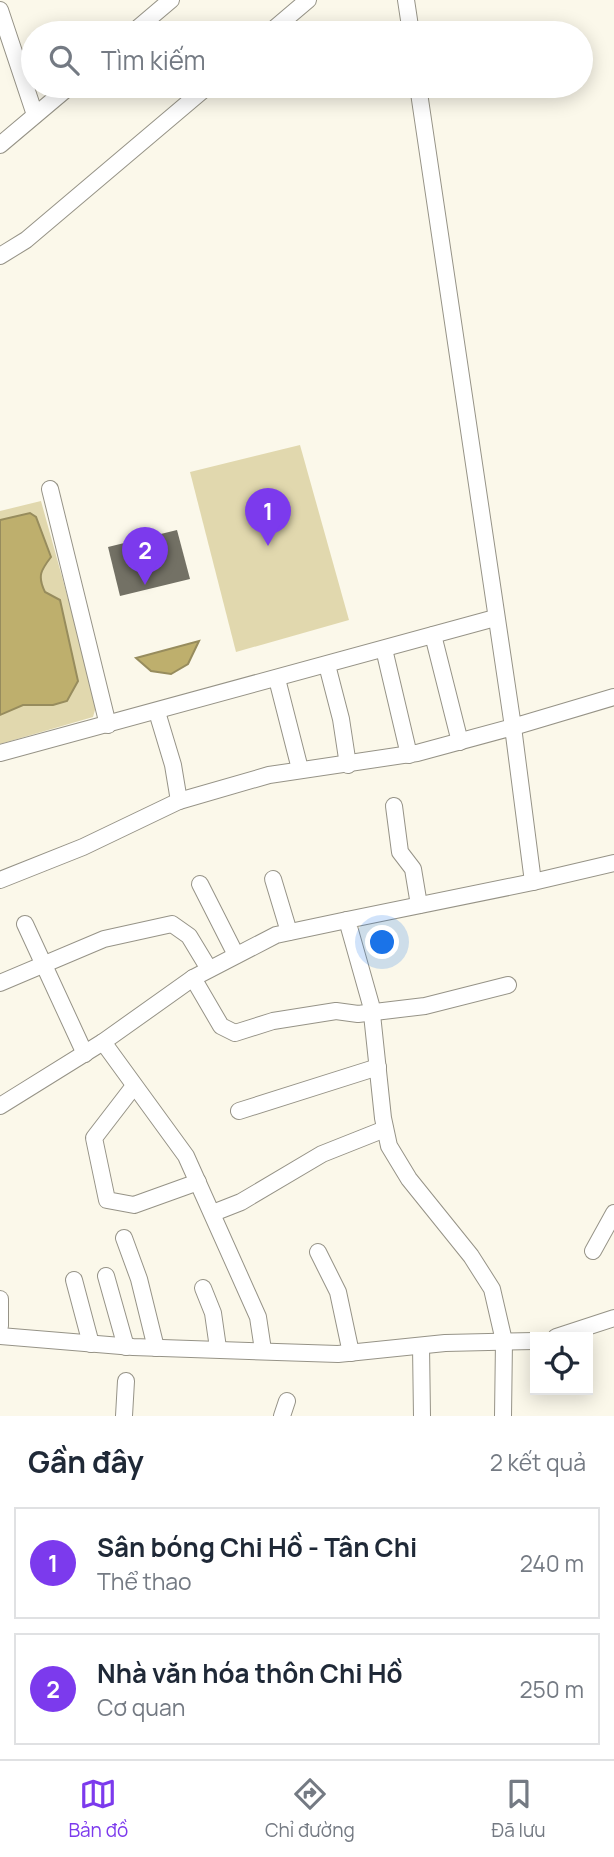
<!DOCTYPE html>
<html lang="vi">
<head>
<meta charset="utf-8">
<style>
  :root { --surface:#fff; --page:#f2f2f3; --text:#1f2937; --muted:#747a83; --line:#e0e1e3; --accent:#7c3aed }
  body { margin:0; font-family:Manrope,sans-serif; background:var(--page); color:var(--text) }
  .controls { position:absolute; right:21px; bottom:21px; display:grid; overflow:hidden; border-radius:0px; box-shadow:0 4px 18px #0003 }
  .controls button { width:63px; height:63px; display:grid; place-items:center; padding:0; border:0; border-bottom:2px solid var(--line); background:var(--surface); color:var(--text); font:35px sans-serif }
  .you { position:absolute; left:383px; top:943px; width:24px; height:24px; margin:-18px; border:5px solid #fff; border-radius:50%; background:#1a73e8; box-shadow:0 0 0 10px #1a73e833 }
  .badge { display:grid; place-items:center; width:46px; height:46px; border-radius:50%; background:var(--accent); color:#fff; font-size:23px; font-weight:700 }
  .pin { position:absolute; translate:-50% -58px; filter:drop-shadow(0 2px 4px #0008) }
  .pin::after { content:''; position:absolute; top:37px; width:24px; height:21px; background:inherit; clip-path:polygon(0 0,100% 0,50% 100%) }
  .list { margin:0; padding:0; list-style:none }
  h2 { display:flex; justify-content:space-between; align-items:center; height:91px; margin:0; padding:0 28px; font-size:30px }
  h2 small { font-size:23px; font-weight:400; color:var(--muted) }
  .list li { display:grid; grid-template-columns:46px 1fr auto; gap:21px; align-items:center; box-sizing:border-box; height:112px; margin:0 14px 14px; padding:0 14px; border:2px solid var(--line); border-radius:0px }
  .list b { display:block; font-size:26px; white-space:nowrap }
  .list p { margin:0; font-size:23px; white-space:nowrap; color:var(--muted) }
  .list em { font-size:23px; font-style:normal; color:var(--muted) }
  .icon { flex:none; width:38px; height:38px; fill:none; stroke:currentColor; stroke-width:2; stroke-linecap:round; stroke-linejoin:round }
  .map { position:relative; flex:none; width:614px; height:1416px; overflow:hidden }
  .search { position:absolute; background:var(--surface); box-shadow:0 4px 18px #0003; left:21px; right:21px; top:21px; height:77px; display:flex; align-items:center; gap:18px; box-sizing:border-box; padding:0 24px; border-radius:38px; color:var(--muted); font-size:26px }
  .sheet { height:343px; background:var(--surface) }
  nav { display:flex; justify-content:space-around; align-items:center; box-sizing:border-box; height:98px; border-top:2px solid var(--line); background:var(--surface); font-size:19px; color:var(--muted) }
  nav a { display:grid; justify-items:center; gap:4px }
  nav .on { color:var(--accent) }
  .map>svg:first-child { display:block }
  .green { fill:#e1d8ae }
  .water { fill:#beaf6d; stroke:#978c5d; stroke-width:2 }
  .building { fill:#737165 }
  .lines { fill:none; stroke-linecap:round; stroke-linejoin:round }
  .minor-casing { stroke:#969387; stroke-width:18 }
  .minor { stroke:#fff; stroke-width:16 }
</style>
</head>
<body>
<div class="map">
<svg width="614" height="1416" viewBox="0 0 614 1416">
  <rect width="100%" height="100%" fill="#fbf8ea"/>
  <g class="green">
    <path d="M300,445L349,620L236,652L190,472Z"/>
    <path d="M41,501L97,703L93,717L0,744V511Z"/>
  </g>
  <g class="water">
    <path d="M30,513L36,517L51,557C41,570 37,576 45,592L60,600L78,681L67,701L53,705H23L0,715V520Z"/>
    <path d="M199,641L188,664L171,674L151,671L136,658Z"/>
  </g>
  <path class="building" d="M177,530L190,579L120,596L108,547Z"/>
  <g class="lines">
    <g class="minor-casing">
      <g id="minor">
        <path d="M406,0L411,33"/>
        <path d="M0,10L35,115"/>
        <path d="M132,33L171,0"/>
        <path d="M269,33L308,0"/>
        <path d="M418,86L513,727L614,697"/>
        <path d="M0,145L70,86"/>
        <path d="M0,256L26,240L208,86"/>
        <path d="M50,489L108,725"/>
        <path d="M433,635L460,742"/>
        <path d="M384,649L409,755"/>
        <path d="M327,665L341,719L348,765"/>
        <path d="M277,679L300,769"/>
        <path d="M157,712L173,765L179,801"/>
        <path d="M0,753L495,618"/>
        <path d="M394,806L400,852L413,869L419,905"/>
        <path d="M273,879L289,932"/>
        <path d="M0,880L83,847L179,801L269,775L417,753L513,727L533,882L614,863"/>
        <path d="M200,884L236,955"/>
        <path d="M25,924L85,1054"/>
        <path d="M193,978L221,1026L235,1033L273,1021L336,1011L358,1014L425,1006L508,985"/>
        <path d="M0,983L104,939L172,924L189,936L209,969"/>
        <path d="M103,1042L186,1156L258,1317L263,1350"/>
        <path d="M134,1086L94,1138L107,1200L134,1205L198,1182"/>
        <path d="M0,1106L103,1042L193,978L276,935L347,920"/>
        <path d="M239,1111L378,1067"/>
        <path d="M213,1213L241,1202L322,1154L385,1129"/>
        <path d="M124,1238L139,1279L156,1348"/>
        <path d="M593,1251L614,1213"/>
        <path d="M318,1252L338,1292L351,1353"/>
        <path d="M106,1276L126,1347"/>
        <path d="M74,1280L91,1344"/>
        <path d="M203,1288L213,1313L218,1348"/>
        <path d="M0,1299V1326"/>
        <path d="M0,1336L133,1347L338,1354L445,1343L535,1341"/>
        <path d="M556,1337L614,1318"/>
        <path d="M421,1346L422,1416"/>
        <path d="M124,1416L126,1381"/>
        <path d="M282,1416L287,1401"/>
        <path d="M503,1416L504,1341L492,1289L471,1256L409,1179L389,1146L383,1118L371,1005L347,920L533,882"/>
      </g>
    </g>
    <use href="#minor" class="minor"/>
  </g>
</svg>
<div class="controls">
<button><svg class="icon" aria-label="locate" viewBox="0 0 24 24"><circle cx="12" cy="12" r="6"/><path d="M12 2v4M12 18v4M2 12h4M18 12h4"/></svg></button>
</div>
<div class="you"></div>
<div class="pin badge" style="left:268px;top:546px">1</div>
<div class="pin badge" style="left:145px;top:585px">2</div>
<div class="search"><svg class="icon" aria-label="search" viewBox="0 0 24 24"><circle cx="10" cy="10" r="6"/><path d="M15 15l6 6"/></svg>Tìm kiếm</div>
</div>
<section class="sheet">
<h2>Gần đây<small>2 kết quả</small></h2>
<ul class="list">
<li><span class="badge">1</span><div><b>Sân bóng Chi Hồ - Tân Chi</b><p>Thể thao</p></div><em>240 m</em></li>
<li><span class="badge">2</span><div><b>Nhà văn hóa thôn Chi Hồ</b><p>Cơ quan</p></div><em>250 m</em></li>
</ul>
</section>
<nav>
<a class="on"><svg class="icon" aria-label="map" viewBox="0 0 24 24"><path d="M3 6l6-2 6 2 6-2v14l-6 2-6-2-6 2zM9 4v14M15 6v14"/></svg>Bản đồ</a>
<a><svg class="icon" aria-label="directions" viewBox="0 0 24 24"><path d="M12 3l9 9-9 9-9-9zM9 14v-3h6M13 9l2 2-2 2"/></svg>Chỉ đường</a>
<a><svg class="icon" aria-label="saved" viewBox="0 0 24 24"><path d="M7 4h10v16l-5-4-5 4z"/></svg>Đã lưu</a>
</nav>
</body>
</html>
